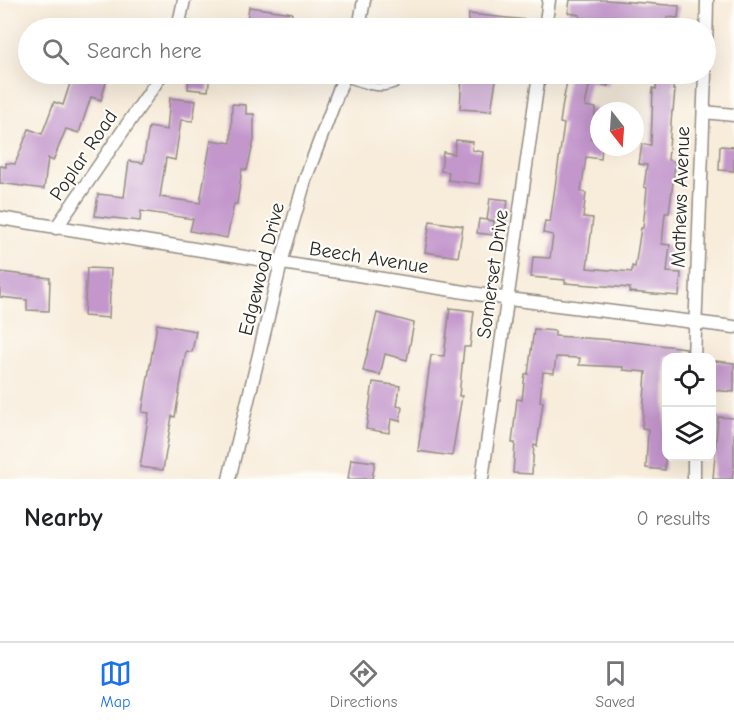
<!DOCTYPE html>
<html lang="en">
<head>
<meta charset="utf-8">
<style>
  :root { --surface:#fff; --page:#f2f2f2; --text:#202124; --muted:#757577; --line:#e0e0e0; --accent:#1a73e8 }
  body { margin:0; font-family:"Comic Neue",sans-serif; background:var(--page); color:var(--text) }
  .controls { position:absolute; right:18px; bottom:18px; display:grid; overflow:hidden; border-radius:12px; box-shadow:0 6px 24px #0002 }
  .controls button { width:54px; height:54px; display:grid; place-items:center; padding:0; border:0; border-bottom:2px solid var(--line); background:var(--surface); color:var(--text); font:30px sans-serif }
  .compass { position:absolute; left:590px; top:102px; width:54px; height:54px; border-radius:50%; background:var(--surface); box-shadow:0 6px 24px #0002; rotate:163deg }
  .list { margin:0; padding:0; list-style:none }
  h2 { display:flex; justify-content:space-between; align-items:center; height:78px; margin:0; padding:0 24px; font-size:26px }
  h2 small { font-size:20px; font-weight:400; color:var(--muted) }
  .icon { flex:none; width:33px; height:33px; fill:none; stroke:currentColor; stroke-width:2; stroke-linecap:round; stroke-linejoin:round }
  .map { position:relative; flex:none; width:734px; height:479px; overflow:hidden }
  .search { position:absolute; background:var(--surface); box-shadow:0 6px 24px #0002; left:18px; right:18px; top:18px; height:66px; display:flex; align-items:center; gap:15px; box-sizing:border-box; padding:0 21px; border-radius:33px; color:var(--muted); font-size:22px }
  .sheet { height:162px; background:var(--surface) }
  nav { display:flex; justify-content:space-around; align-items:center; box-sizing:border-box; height:84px; border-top:2px solid var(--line); background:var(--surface); font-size:16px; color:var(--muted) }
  nav a { display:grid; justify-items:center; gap:3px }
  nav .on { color:var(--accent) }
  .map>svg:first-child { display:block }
  .building { fill:#c396cc }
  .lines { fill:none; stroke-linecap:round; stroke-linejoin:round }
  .lane-casing { stroke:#928c82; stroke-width:9 }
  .street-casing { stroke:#928c82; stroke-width:15 }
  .lane { stroke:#fff; stroke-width:6 }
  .street { stroke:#fff; stroke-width:12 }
  .labels { text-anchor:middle; stroke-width:4.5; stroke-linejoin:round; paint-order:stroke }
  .street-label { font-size:20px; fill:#2b2b2b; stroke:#fdfcf7 }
</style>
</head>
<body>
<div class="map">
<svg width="734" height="479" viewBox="0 0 734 479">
  <rect width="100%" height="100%" fill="#fdfcf7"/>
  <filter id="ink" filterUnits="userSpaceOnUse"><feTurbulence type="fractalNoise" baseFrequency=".0167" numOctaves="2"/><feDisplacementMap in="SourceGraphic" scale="12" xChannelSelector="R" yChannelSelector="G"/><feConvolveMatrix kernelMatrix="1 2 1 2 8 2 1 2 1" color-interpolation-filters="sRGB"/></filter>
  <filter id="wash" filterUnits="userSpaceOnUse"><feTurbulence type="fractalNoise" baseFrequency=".008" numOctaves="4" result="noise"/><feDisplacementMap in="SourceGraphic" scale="24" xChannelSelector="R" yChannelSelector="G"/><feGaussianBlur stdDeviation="1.35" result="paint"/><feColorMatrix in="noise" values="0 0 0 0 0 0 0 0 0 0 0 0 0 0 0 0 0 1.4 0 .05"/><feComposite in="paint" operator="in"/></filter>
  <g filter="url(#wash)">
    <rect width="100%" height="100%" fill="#f8ecda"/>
    <g id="blocks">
      <g class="building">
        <path d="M570,0H607L679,6L678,18L667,17L666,26L609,18L608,28H579L580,15L568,13Z"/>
        <path d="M249,7L292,13L290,28H246Z"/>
        <path d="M469,14L527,20V28H468Z"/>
        <path d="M73,74H86L107,79L101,100L91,97L79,133L66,129L53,161L48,158L44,189L0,183V166L6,167V163L15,164L29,129L42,134L54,102L63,105Z"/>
        <path d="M189,74H210L208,91L188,89Z"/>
        <path d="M462,74H497L491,111L460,109Z"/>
        <path d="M575,74H610L608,86L590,82L585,106L596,108L591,139L599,140V147H602L601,159L586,157L581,192L586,193L583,217L593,218L587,268L632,272V266L635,267L641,228H643L647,188L644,187L647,165L639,164L642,144L651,145L653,88L656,89L657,74H675L673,90H675L673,111H672L668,160L675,162L674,175L669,213H665L662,244L670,245L667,272L681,273L679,296L629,292L630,288L565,283V280L531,277L533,257L550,258L553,235L543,233L545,221L550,222L564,124L560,123L563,102L568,77L575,78Z"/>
        <path d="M170,98L196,101L193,121L181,120L175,160L166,158L160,197L200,203L211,140L231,143L232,104L246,105V114H254V140L247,170L242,169L237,204H234L227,238L190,231L193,219L141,211L140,221L95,216L98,194L124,197L129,161L143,163L149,127L167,130Z"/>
        <path d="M456,140L473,142L472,150L483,152L479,184L448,180L449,172L441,171L443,152L454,154Z"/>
        <path d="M720,146L734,147V171L719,170Z"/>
        <path d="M490,198L508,200L505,222L487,220Z"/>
        <path d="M479,219L494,221L493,235L477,233Z"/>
        <path d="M430,221L463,226L458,257L425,252Z"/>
        <path d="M87,268L111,269L109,318L84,316Z"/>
        <path d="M0,272L50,278L49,311L27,310V300L0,297Z"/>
        <path d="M450,308L474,311L470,347H464L459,396H462L452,456L418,451L431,355L444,356Z"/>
        <path d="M377,313L414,323L407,360L385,354L380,375L363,371Z"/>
        <path d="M157,324L196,331L192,352L186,351L175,417L172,416L163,470L140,467L149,413L142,412Z"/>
        <path d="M534,329L555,331V336L614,340L686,348V357H666L665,470L646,468L648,429L642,428L646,372L623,370V367L579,365L580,358L556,357L554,373L543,372L540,401L543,402L541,417L537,446L534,445L532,474L513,473L515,443H512L517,399L522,400L525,374H528Z"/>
        <path d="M715,361L734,363V392L712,390Z"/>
        <path d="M373,382L400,386L397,406L402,407L400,421L391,419L389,433L366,429Z"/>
        <path d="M718,417L734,418V466L732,479H713Z"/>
        <path d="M351,459L375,462L372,479H348Z"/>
      </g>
    </g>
  </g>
  <g filter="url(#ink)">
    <use href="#blocks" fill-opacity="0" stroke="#928c82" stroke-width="1.5"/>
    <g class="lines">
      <g class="lane-casing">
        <g id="lane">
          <path d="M447,74L455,79"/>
          <path d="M344,78C375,87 384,95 412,74"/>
        </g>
      </g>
      <g class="street-casing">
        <g id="street">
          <path d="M178,28L184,0"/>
          <path d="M359,28L364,0"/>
          <path d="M545,28L549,0"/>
          <path d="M706,51L707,0"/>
          <path d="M704,112L734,115"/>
          <path d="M0,218L509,299L734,327"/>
          <path d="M56,228L162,74"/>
          <path d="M694,358L705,74"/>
          <path d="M229,479L281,263L306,177L345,74"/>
          <path d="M482,479L539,74"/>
          <path d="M694,479V456"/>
        </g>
      </g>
      <use href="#lane" class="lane"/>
      <use href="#street" class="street"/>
    </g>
  </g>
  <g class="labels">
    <g class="street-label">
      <text transform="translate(83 155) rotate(-56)" y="7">Poplar Road</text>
      <text transform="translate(680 197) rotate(-88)" y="7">Mathews Avenue</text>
      <text transform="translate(369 257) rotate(9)" y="7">Beech Avenue</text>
      <text transform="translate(261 269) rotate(-76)" y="7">Edgewood Drive</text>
      <text transform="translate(492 274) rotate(-82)" y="7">Somerset Drive</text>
    </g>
  </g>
</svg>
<div class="controls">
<button><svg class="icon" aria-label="locate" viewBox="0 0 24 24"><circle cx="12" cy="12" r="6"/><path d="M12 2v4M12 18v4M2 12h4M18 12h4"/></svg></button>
<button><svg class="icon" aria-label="layers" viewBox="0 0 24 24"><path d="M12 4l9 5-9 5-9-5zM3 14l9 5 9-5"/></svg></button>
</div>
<svg class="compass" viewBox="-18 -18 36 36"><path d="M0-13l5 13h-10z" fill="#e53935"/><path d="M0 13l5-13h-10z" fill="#757577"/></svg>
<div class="search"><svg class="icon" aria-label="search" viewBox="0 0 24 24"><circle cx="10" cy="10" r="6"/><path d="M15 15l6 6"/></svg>Search here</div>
</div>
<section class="sheet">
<h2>Nearby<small>0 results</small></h2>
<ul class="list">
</ul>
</section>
<nav>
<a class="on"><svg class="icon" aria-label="map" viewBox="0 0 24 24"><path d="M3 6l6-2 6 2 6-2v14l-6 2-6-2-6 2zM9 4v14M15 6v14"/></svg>Map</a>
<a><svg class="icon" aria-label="directions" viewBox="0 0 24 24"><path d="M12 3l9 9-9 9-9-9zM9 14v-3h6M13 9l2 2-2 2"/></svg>Directions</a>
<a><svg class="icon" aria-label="saved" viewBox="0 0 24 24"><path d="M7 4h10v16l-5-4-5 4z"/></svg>Saved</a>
</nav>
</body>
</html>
